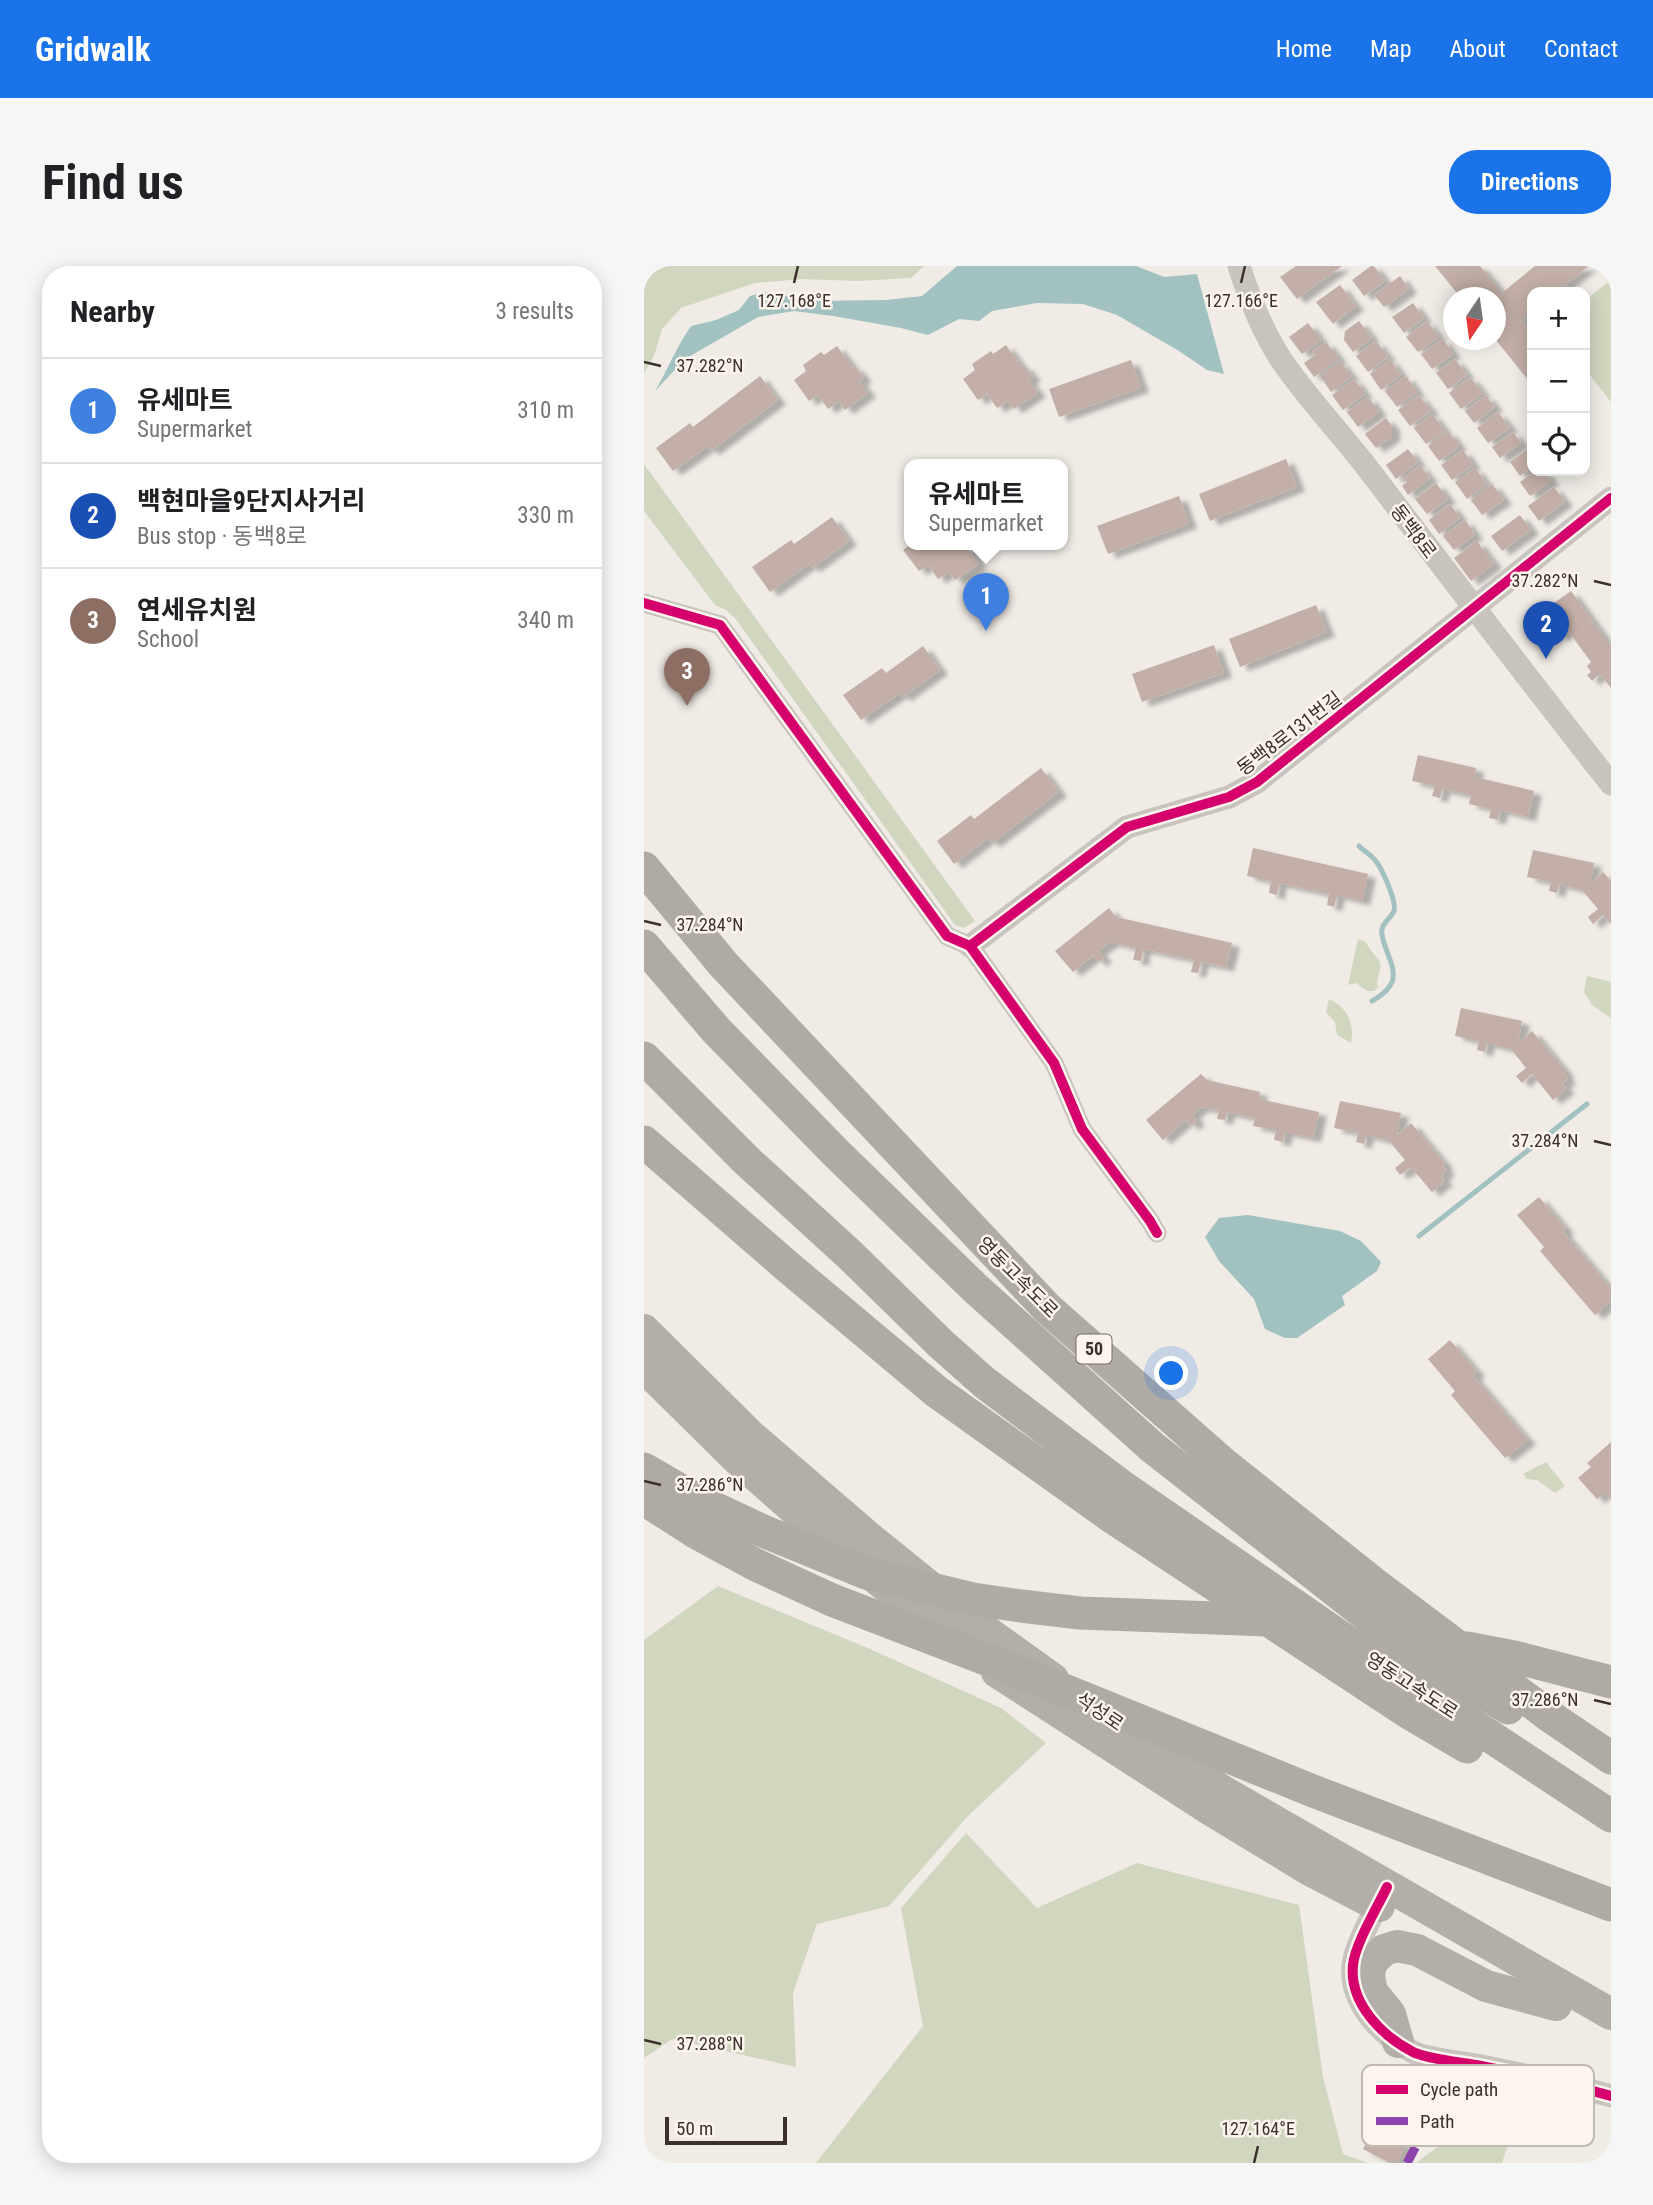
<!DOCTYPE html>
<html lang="en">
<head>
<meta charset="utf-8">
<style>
  :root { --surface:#fff; --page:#f6f6f6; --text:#202124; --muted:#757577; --line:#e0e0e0; --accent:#1a73e8 }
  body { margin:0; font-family:"Roboto Condensed","Noto Sans KR",sans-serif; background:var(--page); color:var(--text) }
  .controls { position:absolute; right:21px; top:21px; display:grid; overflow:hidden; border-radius:14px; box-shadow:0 4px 18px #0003 }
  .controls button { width:63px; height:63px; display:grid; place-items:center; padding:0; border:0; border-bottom:2px solid var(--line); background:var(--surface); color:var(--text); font:35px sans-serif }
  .compass { position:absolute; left:799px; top:21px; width:63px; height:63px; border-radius:50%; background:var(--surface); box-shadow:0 4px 18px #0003; rotate:193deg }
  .scale { position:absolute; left:21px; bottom:18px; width:122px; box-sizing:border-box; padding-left:7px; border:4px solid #3b302b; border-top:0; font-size:19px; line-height:24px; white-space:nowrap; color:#3b302b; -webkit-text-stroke:5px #fbf5ee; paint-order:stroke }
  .you { position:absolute; left:528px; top:1108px; width:24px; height:24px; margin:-18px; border:5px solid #fff; border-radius:50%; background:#1a73e8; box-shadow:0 0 0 10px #1a73e833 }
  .badge { display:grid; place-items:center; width:46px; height:46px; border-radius:50%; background:var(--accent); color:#fff; font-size:23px; font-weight:700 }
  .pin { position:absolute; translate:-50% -58px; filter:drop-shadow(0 2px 4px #0008) }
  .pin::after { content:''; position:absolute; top:37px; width:24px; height:21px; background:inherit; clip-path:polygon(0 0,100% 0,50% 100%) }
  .popup { position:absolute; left:260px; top:193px; width:164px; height:91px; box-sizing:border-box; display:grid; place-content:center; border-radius:14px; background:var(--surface); filter:drop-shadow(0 2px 5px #0005); font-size:23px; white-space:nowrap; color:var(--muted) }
  .popup b { font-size:26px; color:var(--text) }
  .popup::after { content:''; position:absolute; left:50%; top:100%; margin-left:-14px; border:14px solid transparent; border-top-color:var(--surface) }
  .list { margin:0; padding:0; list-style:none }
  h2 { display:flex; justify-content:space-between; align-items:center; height:91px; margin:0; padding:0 28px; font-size:30px }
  h2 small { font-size:23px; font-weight:400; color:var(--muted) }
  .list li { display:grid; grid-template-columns:46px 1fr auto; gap:21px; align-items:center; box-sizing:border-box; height:105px; padding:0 28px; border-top:2px solid var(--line) }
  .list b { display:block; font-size:26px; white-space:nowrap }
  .list p { margin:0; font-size:23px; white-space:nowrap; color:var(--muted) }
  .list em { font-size:23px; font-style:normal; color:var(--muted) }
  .icon { flex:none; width:38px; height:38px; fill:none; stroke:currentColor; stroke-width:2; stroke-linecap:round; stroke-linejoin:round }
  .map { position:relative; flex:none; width:967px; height:1897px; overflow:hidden; border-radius:28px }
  header { display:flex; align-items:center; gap:42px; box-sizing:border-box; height:98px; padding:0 35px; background:var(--accent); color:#fff }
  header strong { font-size:33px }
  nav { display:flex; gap:38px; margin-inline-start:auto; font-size:24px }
  .intro { display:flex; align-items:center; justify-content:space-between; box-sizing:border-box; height:168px; padding:0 42px }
  h1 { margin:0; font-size:49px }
  .button { padding:18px 32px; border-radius:28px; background:var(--accent); color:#fff; font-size:24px; font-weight:700 }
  main { display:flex; gap:42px; padding:0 42px }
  aside { flex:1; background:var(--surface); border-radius:28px; box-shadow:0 4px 18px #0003 }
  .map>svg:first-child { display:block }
  .green { fill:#d1d6bf }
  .water { fill:#a1c2c1 }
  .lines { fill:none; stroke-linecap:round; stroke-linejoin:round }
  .stream { stroke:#a1c2c1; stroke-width:5 }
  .building { fill:#c3afa7; filter:url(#shadow) }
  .minor { stroke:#c9c3be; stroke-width:19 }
  .tertiary { stroke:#c9c3be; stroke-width:23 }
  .trunk { stroke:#b4aea8; stroke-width:32 }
  .motorway { stroke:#afaaa4; stroke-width:33 }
  .quiet { stroke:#8e44ad; stroke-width:9; stroke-dasharray:18 9; stroke-linecap:butt }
  .cycleway-casing { stroke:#fbf5ee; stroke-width:15 }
  .cycleway { stroke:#d6006c; stroke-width:10 }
  .ticks { fill:none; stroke:#3b302b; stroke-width:2.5 }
  .labels { text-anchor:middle; stroke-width:5; stroke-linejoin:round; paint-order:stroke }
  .shield { fill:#fbf5ee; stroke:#756b66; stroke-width:2 }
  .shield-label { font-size:18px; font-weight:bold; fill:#3b302b }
  .street-label { font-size:19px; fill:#3b302b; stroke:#fbf5ee }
  .key { fill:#fbf5ee; stroke:#c1bab4; stroke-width:2 }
  .key-label { font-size:19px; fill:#3b302b }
  .ticks-label { font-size:18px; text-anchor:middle; fill:#3b302b; stroke:#fbf5ee; stroke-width:5; stroke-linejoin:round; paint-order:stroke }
</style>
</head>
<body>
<header>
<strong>Gridwalk</strong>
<nav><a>Home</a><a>Map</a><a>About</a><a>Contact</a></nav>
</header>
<div class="intro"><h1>Find us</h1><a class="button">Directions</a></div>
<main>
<aside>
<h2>Nearby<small>3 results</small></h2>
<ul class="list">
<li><span class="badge" style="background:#3f7fe0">1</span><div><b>유세마트</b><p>Supermarket</p></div><em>310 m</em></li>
<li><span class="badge" style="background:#1a4fb4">2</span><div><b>백현마을9단지사거리</b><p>Bus stop · 동백8로</p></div><em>330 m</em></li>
<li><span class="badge" style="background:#8d6e63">3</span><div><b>연세유치원</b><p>School</p></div><em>340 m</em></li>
</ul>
</aside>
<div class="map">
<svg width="967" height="1897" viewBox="0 0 967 1897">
  <defs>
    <filter id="shadow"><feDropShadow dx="8" dy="4.5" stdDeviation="2" flood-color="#0004"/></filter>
  </defs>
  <rect width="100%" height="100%" fill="#f0ebe5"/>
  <g class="green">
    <path d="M0,0H280L267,12L213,15L158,13L111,17L37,42L18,63L10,90L0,107Z"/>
    <path d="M967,14V136L941,103V34Z"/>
    <path d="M0,198L331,655L320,662L311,659L91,352L82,344L71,339L0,245Z"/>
    <path d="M714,673L722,676C725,684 736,694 736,696C738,705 731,712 734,721L730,725H723L712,717L704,719Z"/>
    <path d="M943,710L967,716V752L948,739L940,726Z"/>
    <path d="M685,733C703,741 711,758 707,777L693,769L691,756L682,746Z"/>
    <path d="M902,1196L921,1220L911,1227L893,1214L883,1213L879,1208Z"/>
    <path d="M74,1320L226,1383L357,1442L402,1477L324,1550L245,1640L173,1658L149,1727L152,1801L28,1773L0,1792V1374Z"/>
    <path d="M322,1567L393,1642L493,1597L655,1639L679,1811L699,1888L724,1897H172L279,1760L257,1642Z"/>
    <path d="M871,1857L858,1897H772L796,1879Z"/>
  </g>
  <g class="water">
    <path d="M313,0H492L520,11L553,8L580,108L563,104L535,85L473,49L439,38L393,37L348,45L335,55L315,53L284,69L257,62L189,50L150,45L114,51L41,93L11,125C24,103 33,80 47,60L72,54L95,44L106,30L121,26L169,35L242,34L278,30Z"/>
    <path d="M604,949L696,965L717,975L737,996L733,1005L698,1030L701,1039L653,1072H641L621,1063L610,1033L575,995L561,971L575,952Z"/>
  </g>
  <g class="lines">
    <g class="stream">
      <path d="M715,580C720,585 727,589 731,594C738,602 753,636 750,645C746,654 736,657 738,669C744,698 765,714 728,735"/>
      <path d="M775,970L943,838"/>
    </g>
  </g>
  <g class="building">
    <path d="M652,0H698L653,33L636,11Z"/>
    <path d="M727,0H730L741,15L720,30L708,14Z"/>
    <path d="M791,0H836L858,27L891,0H945L913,26H888V46L878,54L888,66V119L852,74V32H817Z"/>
    <path d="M756,10L765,23L740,41L730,29Z"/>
    <path d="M696,19L712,40L689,58L672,36Z"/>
    <path d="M769,37L780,52L760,67L748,51Z"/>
    <path d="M715,55L728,72L709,86L700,74L701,65Z"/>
    <path d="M783,55L795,71L774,86L762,71Z"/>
    <path d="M664,57L677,74L658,88L645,71Z"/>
    <path d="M799,73L809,88L788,103L777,88Z"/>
    <path d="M732,75L744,91L724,106L712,90Z"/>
    <path d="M682,76L695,93L670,111L660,97L671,89L668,85Z"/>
    <path d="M362,79L378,101L380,99L389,111L384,114L394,127L370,143L364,135L353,142L343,128L334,134L319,113L331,104L328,98L347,85L349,88Z"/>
    <path d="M193,80L209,102L211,100L220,112L215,115L224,127L201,144L195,135L184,143L174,129L165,135L150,114L162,105L159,99L177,86L180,89Z"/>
    <path d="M746,93L757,109L737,124L726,108Z"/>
    <path d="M811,93L823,109L804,123L792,107Z"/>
    <path d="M487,94L497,122L415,151L405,123Z"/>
    <path d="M696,95L708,111L687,126L676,110Z"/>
    <path d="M116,110L134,134L67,185L64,180L29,205L12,182L46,157L49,161Z"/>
    <path d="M762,110L773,126L753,141L741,125Z"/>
    <path d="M826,111L839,127L817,143L805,127Z"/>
    <path d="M710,113L721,128L699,144L688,129Z"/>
    <path d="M775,129L787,145L766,160L754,144Z"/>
    <path d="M842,129L851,141L830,157L821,145Z"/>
    <path d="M724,131L735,146L714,161L703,146Z"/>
    <path d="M854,146L866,162L844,177L833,162Z"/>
    <path d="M788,148L801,165L782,178L770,162Z"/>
    <path d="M742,152L748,160V171L732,182L721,168Z"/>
    <path d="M804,165L815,180L795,195L784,180Z"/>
    <path d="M869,166L877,177L856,192L848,181Z"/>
    <path d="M885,182L888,187V201L876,210L866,196Z"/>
    <path d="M764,183L774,196L752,213L742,199Z"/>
    <path d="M819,184L829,199L808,214L797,199Z"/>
    <path d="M642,193L653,221L566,255L555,228Z"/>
    <path d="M776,199L786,212L764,229L758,220L763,216L759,212Z"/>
    <path d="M831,202L843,218L823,233L811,216Z"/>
    <path d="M891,205H900L907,215L886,230L876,216Z"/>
    <path d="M792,217L804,233L783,248L771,233Z"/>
    <path d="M848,218L860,234L838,249L827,234Z"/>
    <path d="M910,221L921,236L895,255L884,240Z"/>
    <path d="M535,230L545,258L464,288L453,260Z"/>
    <path d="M806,238L816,252L795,268L785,254Z"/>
    <path d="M876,249L887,264L858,285L847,270Z"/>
    <path d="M188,251L205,275L168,302L165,298L126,326L108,301L147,274L150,278Z"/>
    <path d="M821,254L831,269L810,284L799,270Z"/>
    <path d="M833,275L850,298L827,315L810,292Z"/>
    <path d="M266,279H328L329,282L325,285L335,298L311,314L305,306L294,313L284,299L275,305L259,284Z"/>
    <path d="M927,325L967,381V422L956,408L948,415L943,409L947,406L943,400L947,396L924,365L917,371L912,365L916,362L912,356L917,353L907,339Z"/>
    <path d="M672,339L683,366L596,401L585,373Z"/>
    <path d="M570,379L580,407L498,436L488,408Z"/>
    <path d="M279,380L296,404L259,431L256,427L217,454L199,429L238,402L242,407Z"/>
    <path d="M774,489L832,502L831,511L890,525L884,551L856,544L854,554L845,552L847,543L825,538L827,529L798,523L796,532L788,530L791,520L768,515Z"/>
    <path d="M397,502L415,526L348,577L344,572L310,598L293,575L327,549L330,553Z"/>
    <path d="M609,582L724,608L718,635L693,629L690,641L683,639L685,628L635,617L633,629L625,627L627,615L603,610Z"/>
    <path d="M889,584L950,597L946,618L959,606L967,615V658L959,649L949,658L944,651L954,643L938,624L915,618L913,627L905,625L907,616L883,611Z"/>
    <path d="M465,642L472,651L588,677L582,701L557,696L554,707L547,706L550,694L499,683L497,695L489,694L492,682L467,676L454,685L460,692L455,696L449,690L429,706L411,685Z"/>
    <path d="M817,742L878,755L874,777L888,765L922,806L920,808L924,813L918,818L923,823L909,834L888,808L878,817L872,810L882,802L867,783L843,777L841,786L833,784L835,775L811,770Z"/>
    <path d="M557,808L563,814L616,826L615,833L675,846L669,872L641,866L639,876L630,874L632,864L609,860L611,852L583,846L581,854L573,853L575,844L557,841L548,849L553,855L547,860L542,854L519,874L502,854Z"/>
    <path d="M696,835L757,847L753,869L767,857L801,898L799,900L803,905L797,910L801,915L788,926L767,901L756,909L751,902L761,894L745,875L722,869L720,878L712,876L714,867L690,862Z"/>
    <path d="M895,931L922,963L919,966L967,1023V1035L951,1049L896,985L900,981L873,949Z"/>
    <path d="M806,1074L833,1106L829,1110L884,1174L861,1192L807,1129L811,1125L784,1093Z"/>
    <path d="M967,1176V1231L966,1232L960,1227L953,1233L934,1212L947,1201L943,1197Z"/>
    <path d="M730,1862L762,1879L753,1897H746L719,1883Z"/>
  </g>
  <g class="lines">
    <path class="minor" d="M0,337L76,359L303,670L326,680L410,797L438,863L506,955L513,967"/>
    <g class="tertiary">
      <path d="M595,0C605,31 618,64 636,92C662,131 696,166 725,204C805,309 885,414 967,518"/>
      <path d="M326,680L483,561L585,531L613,516L967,232"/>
      <path d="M741,1625C731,1646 712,1676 709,1699C705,1737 738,1770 769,1786C782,1793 815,1796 832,1799C877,1808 922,1817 967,1830"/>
    </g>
    <g class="trunk">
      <path d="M0,1064L108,1171L223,1270L328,1355L409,1413"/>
      <path d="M0,1101L93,1193L201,1288L314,1377"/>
      <path d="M353,1406L567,1544L664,1603L735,1640"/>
      <path d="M466,1452L580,1526L967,1748"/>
      <path d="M754,1776L746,1748L728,1726L725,1711L727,1697L740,1684L753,1680L773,1684L842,1720L912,1739"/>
    </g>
    <g class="motorway">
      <path d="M0,602L79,698L403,1042L581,1199L733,1320L907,1451L967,1492"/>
      <path d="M0,680L72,764L191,886L331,1022L508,1181L757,1376L864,1442"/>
      <path d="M0,792L103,895L206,989L297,1078L341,1117L476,1219L605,1308L730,1394L967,1550"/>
      <path d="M0,876L144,1001L293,1126L468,1251L762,1445L823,1481"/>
      <path d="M0,1203L55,1235L119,1265L222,1307L329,1333L377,1340L436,1347L624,1354"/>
      <path d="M0,1233L51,1266L112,1299L188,1334L368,1403L669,1525L967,1639"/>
      <path d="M823,1382L870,1391L967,1416"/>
    </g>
    <path class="quiet" d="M763,1897L784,1857L826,1833L862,1825H892L911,1815"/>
    <g class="cycleway-casing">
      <g id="cycleway">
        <path d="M0,337L76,359L303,670L326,680L410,797L438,863L506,955L513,967"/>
        <path d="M326,680L483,561L585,531L613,516L967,232"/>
        <path d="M743,1621C733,1642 711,1678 709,1699C705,1737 738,1770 769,1786C783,1793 815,1796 832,1799C878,1808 922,1817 967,1830"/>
      </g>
    </g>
    <use href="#cycleway" class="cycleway"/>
  </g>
  <path class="ticks" d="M150,17L154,0M597,17L601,0M0,96L17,100M950,315L967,319M0,655L17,659M950,875L967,879M0,1215L17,1219M950,1434L967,1438M0,1774L17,1778M610,1897L614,1880"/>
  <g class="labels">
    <rect class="shield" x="432.5" y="1068.5" width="35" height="29" rx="5"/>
    <g class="shield-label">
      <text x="450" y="1089">50</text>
    </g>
    <g class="street-label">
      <text transform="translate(770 265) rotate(53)" y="7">동백8로</text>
      <text transform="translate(645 467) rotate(-37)" y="7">동백8로131번길</text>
      <text transform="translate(374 1011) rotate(45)" y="7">영동고속도로</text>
      <text transform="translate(768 1419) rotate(33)" y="7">영동고속도로</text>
      <text transform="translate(456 1445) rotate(34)" y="7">석성로</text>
    </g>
  </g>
  <rect x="718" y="1799" width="232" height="81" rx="10" class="key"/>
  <rect x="732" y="1819" width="32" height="9" fill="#d6006c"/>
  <rect x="732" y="1851" width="32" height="8" fill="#8e44ad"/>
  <g class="key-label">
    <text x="776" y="1830">Cycle path</text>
    <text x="776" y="1862">Path</text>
  </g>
  <g class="ticks-label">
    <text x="150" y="41">127.168°E</text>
    <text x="597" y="41">127.166°E</text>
    <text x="66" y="106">37.282°N</text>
    <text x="901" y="321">37.282°N</text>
    <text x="66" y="665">37.284°N</text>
    <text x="901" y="881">37.284°N</text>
    <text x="66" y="1225">37.286°N</text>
    <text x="901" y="1440">37.286°N</text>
    <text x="66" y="1784">37.288°N</text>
    <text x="614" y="1869">127.164°E</text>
  </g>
</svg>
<div class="controls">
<button>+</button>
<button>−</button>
<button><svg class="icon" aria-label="locate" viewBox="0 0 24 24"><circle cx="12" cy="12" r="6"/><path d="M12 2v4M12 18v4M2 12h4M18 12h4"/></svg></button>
</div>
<svg class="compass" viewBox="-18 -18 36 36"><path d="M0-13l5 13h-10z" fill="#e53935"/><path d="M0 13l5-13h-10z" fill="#757577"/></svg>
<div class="scale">50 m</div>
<div class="you"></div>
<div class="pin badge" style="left:342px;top:365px;background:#3f7fe0">1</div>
<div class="popup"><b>유세마트</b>Supermarket</div>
<div class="pin badge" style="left:902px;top:393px;background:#1a4fb4">2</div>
<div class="pin badge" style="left:43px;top:440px;background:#8d6e63">3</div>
</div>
</main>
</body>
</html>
